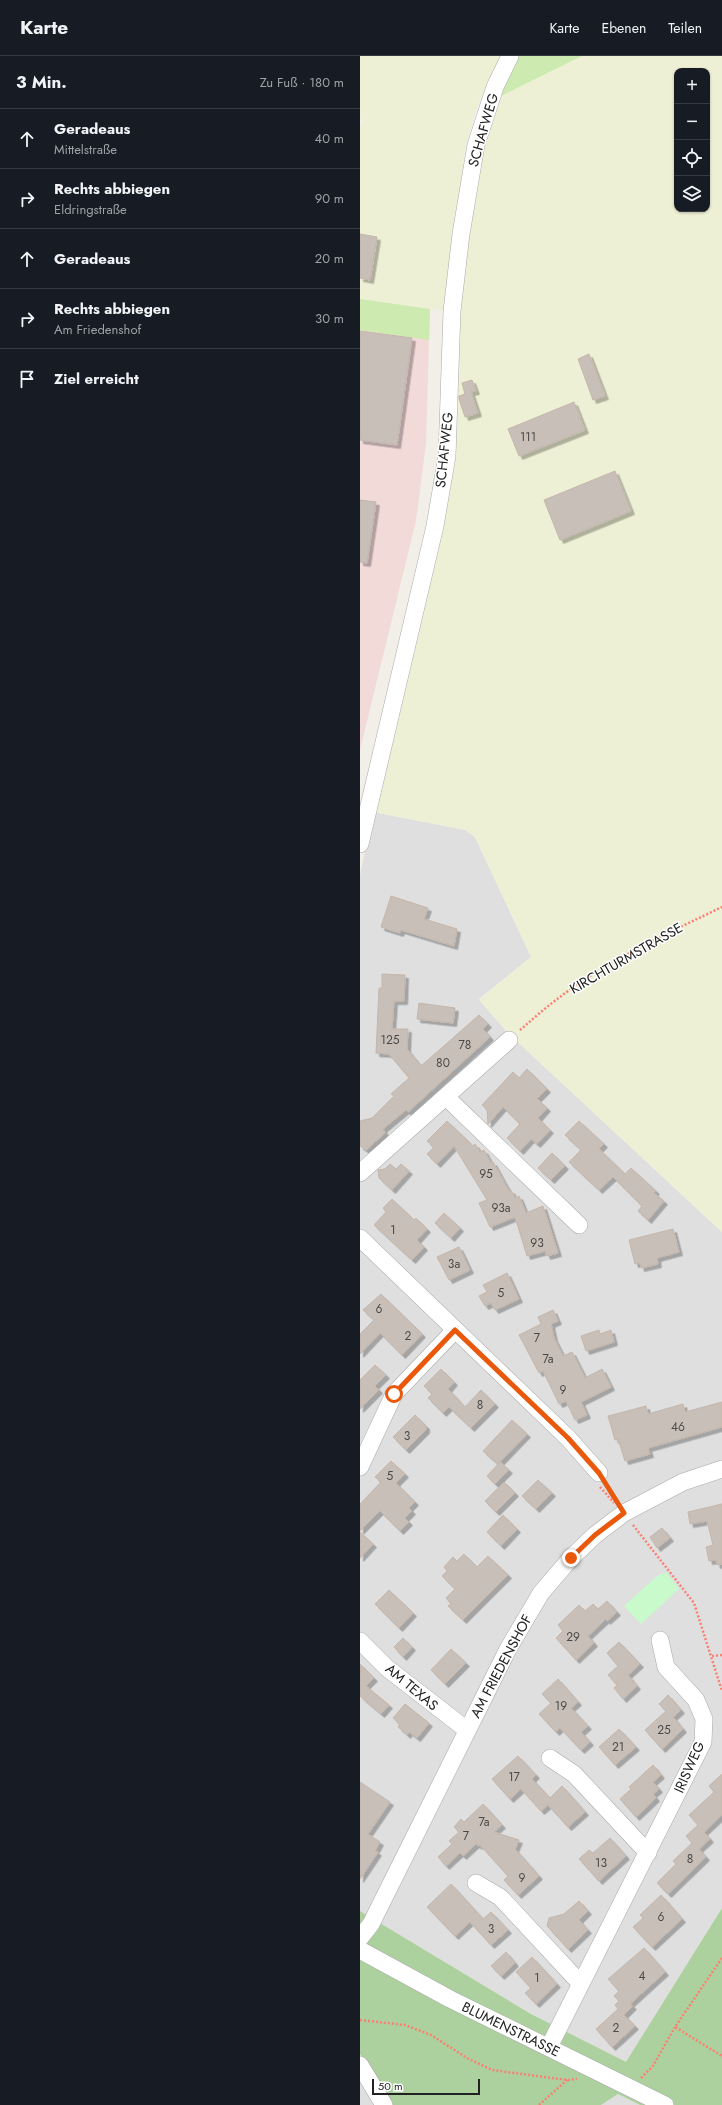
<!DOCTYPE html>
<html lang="de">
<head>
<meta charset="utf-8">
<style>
  :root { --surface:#171b24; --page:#242831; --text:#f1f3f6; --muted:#9ea1a6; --line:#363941 }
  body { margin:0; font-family:Jost,sans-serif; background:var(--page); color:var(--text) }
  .controls { position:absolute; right:12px; top:12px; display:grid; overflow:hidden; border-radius:8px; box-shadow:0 1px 3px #0004 }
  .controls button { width:36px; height:36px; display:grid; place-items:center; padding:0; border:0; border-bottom:1px solid var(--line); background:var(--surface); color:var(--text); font:20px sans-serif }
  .scale { position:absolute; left:12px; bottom:10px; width:108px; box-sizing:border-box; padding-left:4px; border:2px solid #222; border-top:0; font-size:11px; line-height:14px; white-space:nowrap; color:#222; -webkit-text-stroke:3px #fff; paint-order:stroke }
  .stop { position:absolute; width:12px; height:12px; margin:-9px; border:3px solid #ea580c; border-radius:50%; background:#fff }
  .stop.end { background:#ea580c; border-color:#fff; box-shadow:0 1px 4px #0008 }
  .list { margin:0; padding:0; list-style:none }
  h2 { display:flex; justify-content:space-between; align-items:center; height:52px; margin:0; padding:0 16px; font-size:17px }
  h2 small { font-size:13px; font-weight:400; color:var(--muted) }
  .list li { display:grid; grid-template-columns:26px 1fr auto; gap:12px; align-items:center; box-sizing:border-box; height:60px; padding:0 16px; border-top:1px solid var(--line) }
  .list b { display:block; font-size:15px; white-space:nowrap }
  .list p { margin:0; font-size:13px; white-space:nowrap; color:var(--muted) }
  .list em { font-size:13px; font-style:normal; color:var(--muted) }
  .icon { flex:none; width:22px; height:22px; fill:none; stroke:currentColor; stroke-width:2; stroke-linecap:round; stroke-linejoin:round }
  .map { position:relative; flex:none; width:362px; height:2049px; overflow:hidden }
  header { display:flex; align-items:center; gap:24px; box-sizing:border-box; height:56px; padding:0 20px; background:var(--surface); border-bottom:1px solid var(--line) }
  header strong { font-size:19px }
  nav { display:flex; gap:22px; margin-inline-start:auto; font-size:14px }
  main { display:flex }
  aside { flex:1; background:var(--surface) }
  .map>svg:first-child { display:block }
  .residential { fill:#e0dfdf }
  .commercial { fill:#f2dad9 }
  .farmland { fill:#eef0d5; fill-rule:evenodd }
  .grass { fill:#cdebb0 }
  .forest { fill:#add19e }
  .park { fill:#c8facc }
  .building { fill:#c7bfb8; stroke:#c4b6ab; filter:url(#shadow) }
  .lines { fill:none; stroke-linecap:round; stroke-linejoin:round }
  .minor-casing { stroke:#a9a9a9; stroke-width:18 }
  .path { stroke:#fa8072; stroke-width:2.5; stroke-dasharray:2 2; stroke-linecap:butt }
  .minor { stroke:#fff; stroke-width:17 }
  .route { stroke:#ea580c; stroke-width:5 }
  .labels { text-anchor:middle; stroke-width:3; stroke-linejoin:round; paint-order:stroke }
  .number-label { font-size:12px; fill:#4b4948 }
  .street-label { font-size:14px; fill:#222; stroke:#fff }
</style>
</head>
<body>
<header>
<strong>Karte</strong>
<nav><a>Karte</a><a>Ebenen</a><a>Teilen</a></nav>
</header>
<main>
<aside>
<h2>3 Min.<small>Zu Fuß · 180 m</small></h2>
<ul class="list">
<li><svg class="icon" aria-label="ahead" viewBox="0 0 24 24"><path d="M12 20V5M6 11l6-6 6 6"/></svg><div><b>Geradeaus</b><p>Mittelstraße</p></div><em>40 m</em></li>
<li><svg class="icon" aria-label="right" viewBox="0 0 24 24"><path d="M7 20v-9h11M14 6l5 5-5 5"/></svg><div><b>Rechts abbiegen</b><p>Eldringstraße</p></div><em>90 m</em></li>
<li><svg class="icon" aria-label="ahead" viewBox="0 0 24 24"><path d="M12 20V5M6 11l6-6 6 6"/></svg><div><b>Geradeaus</b></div><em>20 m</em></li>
<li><svg class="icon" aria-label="right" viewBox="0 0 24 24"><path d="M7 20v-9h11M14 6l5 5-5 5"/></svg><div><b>Rechts abbiegen</b><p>Am Friedenshof</p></div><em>30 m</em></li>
<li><svg class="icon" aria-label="arrive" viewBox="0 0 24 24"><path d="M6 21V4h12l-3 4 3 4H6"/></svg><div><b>Ziel erreicht</b></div></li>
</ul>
</aside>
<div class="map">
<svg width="362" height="2049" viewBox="0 0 362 2049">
  <defs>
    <filter id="shadow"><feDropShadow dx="3.5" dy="3.5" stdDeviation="0" flood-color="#0004"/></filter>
  </defs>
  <rect width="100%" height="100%" fill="#f2efe9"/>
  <g class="residential">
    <path d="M13,756L106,774L115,781L171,901L119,943L147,976L362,1176V1852L266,2007L171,1958L0,1855V819Z"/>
    <path d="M0,1998L32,2049H0Z"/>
    <path d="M258,2038L280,2049H241Z"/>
  </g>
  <path class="commercial" d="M0,243L70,253L66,387L56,465L0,694Z"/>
  <g class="farmland">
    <path d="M0,0H143L116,53L105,91L85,255L0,243V71L3,65L0,62Z"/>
    <path d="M222,0H362V1176L147,976L119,944L171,901L115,781L105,774L13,756L72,509L97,255L115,120L137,42ZM317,15H347V153H317Z"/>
  </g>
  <g class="grass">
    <path d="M155,0H222L137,42Z"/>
    <path d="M0,243L70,253L69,284L0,274Z"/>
  </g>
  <path class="forest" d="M362,1852V2049H280L258,2038L241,2049H31L0,1998V1855L171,1958L266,2006Z"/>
  <path class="park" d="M306,1516L319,1533L281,1568L264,1550L296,1521Z"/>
  <g class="building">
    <path d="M0,178L17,181L10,224L0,222Z"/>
    <path d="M0,275L52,282L37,389L0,384Z"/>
    <path d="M229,298L245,340L233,344L218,303Z"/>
    <path d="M112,324L116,335L111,336L118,357L105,361L99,343V340L105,338L102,327Z"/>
    <path d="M214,346L225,374L159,400L148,373Z"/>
    <path d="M255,415L271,455L200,484L184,444Z"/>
    <path d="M0,444L16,446L7,507L0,506Z"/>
    <path d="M31,840L68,852L64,863L97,873L94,890L41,874L40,877L21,871Z"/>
    <path d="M22,918L45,919L44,945H34L32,973H48L47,993L61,1010L119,959L128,968L123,973L130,981L48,1056L46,1054L23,1073L25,1077L6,1094L0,1090V1065L12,1062L34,1040L31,1038L49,1022L29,998L16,997L19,932H22Z"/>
    <path d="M59,947L95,952L93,967L57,963Z"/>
    <path d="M167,1013L187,1033L177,1043L187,1052L178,1062L190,1074L177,1088L171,1083L160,1095L147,1082L160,1068L143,1051L128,1068L127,1054L122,1049L153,1016L159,1022Z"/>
    <path d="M87,1065L113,1090L115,1088L120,1096L124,1094L131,1107L133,1106L149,1135L151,1134L155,1142L159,1140L166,1157L183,1150L198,1197L187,1200L185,1195L167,1200L155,1161L130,1171L119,1147L127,1144L94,1090L77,1108L67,1098L74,1091L67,1085Z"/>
    <path d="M219,1065L244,1088L239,1093L265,1118L271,1112L296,1135L294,1137L304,1145L288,1164L278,1155L282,1150L253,1121L239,1134L209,1106L221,1094L205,1079Z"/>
    <path d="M192,1097L205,1110L191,1124L178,1112Z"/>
    <path d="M30,1108L36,1113L41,1108L49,1115L32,1134L19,1122L18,1114L25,1113Z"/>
    <path d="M32,1143L54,1164L56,1162L67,1173L57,1184L64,1191L52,1204L14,1169L26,1156L23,1152Z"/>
    <path d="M84,1157L100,1172L91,1182L75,1167Z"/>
    <path d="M313,1173L319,1196L297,1202L298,1208L281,1212L280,1207L275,1208L269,1184Z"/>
    <path d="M99,1191L110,1214L89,1224L77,1201Z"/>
    <path d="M147,1217L159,1243L135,1254L131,1247L125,1250L119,1240L127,1236L123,1229Z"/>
    <path d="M21,1238L62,1278L42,1299L20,1277L0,1298V1278L14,1264L3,1254Z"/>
    <path d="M193,1254L198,1265L191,1268L194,1282L203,1300L212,1296L225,1322L242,1313L251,1331L221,1346L227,1359L215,1364L206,1345L199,1348L183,1315L179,1317L159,1279L181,1268L178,1261Z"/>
    <path d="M239,1274L240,1278L251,1274L254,1286L226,1295L221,1280Z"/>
    <path d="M15,1309L26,1319L15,1330L19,1334L0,1353V1324Z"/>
    <path d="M81,1313L94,1326L88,1333L105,1351L121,1334L135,1348L111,1372L89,1351L83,1357L68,1342L72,1338L64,1330Z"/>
    <path d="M362,1346V1371L288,1392L290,1398L265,1405L258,1383L255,1384L248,1360L286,1350L288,1358L323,1348L325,1356Z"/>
    <path d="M55,1359L66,1370V1374L46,1394L33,1381Z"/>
    <path d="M152,1364L167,1378L138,1408L123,1395Z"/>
    <path d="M31,1405L45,1418L36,1427L55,1446L49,1452L52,1455L45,1462L49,1466L40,1475L20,1455L0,1475V1448L21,1426L15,1421Z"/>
    <path d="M140,1406L149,1414L135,1428L127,1420Z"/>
    <path d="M178,1424L192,1437L176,1453L162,1440Z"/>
    <path d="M144,1426L155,1437L136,1456L125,1445Z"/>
    <path d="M362,1448V1508L357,1509L356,1504L349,1505L346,1491L353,1489L347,1465L330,1468L328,1456Z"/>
    <path d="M143,1459L157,1473L141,1490L127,1476Z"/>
    <path d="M302,1472L310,1482L297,1492L290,1481Z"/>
    <path d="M0,1476L13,1488L0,1502Z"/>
    <path d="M104,1498L117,1511L128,1500L148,1519L103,1564L88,1550L91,1548L86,1542L95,1533L82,1520L87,1515L84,1511L93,1501L97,1505Z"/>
    <path d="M29,1534L53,1557L39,1572L15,1548Z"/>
    <path d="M247,1545L257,1556L247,1565L246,1563L228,1580L234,1587L216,1604L196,1582L203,1575L198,1569L219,1549L225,1555L233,1548L238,1553Z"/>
    <path d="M43,1582L52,1591L43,1601L34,1591Z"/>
    <path d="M259,1586L280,1608L268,1619L277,1630L263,1643L254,1632L257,1629L248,1619L258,1610L247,1597Z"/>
    <path d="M91,1593L106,1607L85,1628L71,1614Z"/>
    <path d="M0,1608L14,1622L6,1630L29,1649L21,1658L0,1640Z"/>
    <path d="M198,1623L218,1646L211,1652L228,1670L221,1676L230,1686L221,1694L200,1672L196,1676L179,1658L191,1647L182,1638Z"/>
    <path d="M308,1639L321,1654L313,1661L323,1673L302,1693L285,1674L306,1655L299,1648Z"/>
    <path d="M45,1648L69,1667L57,1682L49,1676L47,1679L43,1675L38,1671L40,1668L33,1662Z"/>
    <path d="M259,1673L276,1691L255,1709L239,1691Z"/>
    <path d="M158,1700L176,1719L172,1723L190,1742L202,1730L225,1756L208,1771L188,1749L181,1755L161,1733L150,1743L132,1723Z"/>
    <path d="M293,1709L301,1719L293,1726L299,1733L293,1738L296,1742L276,1761L260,1743L271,1733L269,1731Z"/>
    <path d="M362,1718V1759L344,1776L350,1783L339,1793L346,1801L308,1838L297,1827L316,1808L313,1805L332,1787L326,1780L338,1769L329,1759L354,1736L349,1730Z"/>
    <path d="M0,1726L30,1746L8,1778L20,1786L15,1795L18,1796L0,1823Z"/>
    <path d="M123,1748L142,1769L134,1776L159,1784L155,1793L179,1820L158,1839L144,1824L148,1820L120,1789L119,1790L116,1788L103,1800L100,1797L86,1810L78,1801L92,1788L89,1785L99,1776L94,1771L101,1763L104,1766Z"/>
    <path d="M250,1782L266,1800L239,1825L219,1803L229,1794L233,1797Z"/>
    <path d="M91,1828L123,1863L131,1856L148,1874L131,1889L110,1866L95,1880L67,1851Z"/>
    <path d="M301,1839L322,1863L292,1891L273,1871L283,1862L280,1859Z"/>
    <path d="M219,1845L228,1855L219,1864L228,1874L208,1893L187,1870L189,1862L204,1858Z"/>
    <path d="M284,1892L305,1916L270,1948L273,1950L264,1959L275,1970L252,1991L236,1973L258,1953L255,1949L259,1945L254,1940L259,1935L248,1923Z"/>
    <path d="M146,1896L155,1907L141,1920L131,1910Z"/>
    <path d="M172,1901L197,1928L176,1948L165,1937L171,1932L156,1916Z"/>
  </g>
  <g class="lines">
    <g class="minor-casing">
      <g id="minor">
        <path d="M0,788L75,470L87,400L92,255L101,178L116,89L135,31L150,0"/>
        <path d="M86,1041L219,1169"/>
        <path d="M0,1117L149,984"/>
        <path d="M0,1182L208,1382L239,1417"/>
        <path d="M0,1411L34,1338L95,1274"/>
        <path d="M0,1585L27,1612L107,1674"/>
        <path d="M190,1702L214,1718L288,1797"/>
        <path d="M116,1827L140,1841L220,1927"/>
        <path d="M0,1882L11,1868L148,1593L181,1537L211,1502L235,1479L264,1457L323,1426L362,1413"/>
        <path d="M0,1894L90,1943L305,2049"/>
        <path d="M189,1991L343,1686L344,1663L336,1644L306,1611L300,1584"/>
        <path d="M0,2009L24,2049"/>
      </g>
    </g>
    <g class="path">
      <path d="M160,974C173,963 186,951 200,941C245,906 310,876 362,851"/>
      <path d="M246,1429L256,1445"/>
      <path d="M240,1431L254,1447"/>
      <path d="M273,1469L334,1547L362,1635"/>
      <path d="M352,1600L362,1599"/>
      <path d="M362,1902L315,1971L362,2000"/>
      <path d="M0,1964L45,1969L71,1979L107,2002L132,2014L207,2024L217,2023"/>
      <path d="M281,2022L293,2010L315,1971"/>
      <path d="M179,2049L207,2024"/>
    </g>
    <use href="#minor" class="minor"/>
  </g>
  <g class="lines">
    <path class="route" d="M34,1338L95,1274L208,1382L239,1417L264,1457L235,1479L211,1502"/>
  </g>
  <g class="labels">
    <g class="number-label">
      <text x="168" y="385">111</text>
      <text x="30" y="988">125</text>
      <text x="105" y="993">78</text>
      <text x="83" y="1011">80</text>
      <text x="126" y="1122">95</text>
      <text x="141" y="1156">93a</text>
      <text x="33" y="1178">1</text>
      <text x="177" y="1191">93</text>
      <text x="94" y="1212">3a</text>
      <text x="141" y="1241">5</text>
      <text x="19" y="1257">6</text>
      <text x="48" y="1284">2</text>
      <text x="177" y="1286">7</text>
      <text x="188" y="1307">7a</text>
      <text x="203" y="1338">9</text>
      <text x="120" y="1353">8</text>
      <text x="318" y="1375">46</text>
      <text x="47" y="1384">3</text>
      <text x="30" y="1424">5</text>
      <text x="213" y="1585">29</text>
      <text x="201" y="1654">19</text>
      <text x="304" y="1678">25</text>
      <text x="258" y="1695">21</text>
      <text x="154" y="1725">17</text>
      <text x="124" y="1770">7a</text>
      <text x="106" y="1784">7</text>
      <text x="330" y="1807">8</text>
      <text x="241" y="1811">13</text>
      <text x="162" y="1826">9</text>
      <text x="301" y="1865">6</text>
      <text x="131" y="1877">3</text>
      <text x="282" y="1924">4</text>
      <text x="177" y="1926">1</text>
      <text x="256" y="1976">2</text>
    </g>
    <g class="street-label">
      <text transform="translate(123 74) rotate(-74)" y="5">SCHAFWEG</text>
      <text transform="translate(84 394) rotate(-84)" y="5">SCHAFWEG</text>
      <text transform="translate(266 902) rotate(-30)" y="5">KIRCHTURMSTRASSE</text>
      <text transform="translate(141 1610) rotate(-62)" y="5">AM FRIEDENSHOF</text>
      <text transform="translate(52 1631) rotate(40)" y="5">AM TEXAS</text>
      <text transform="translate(329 1711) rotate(-66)" y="5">IRISWEG</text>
      <text transform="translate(151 1973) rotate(26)" y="5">BLUMENSTRASSE</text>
    </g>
  </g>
</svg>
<div class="controls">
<button>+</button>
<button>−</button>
<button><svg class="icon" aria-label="locate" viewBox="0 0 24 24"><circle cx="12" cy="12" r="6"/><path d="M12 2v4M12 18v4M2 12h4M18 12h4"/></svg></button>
<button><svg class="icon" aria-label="layers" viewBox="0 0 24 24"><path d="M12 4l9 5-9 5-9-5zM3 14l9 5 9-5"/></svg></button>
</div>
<div class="scale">50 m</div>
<div class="stop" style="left:34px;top:1338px"></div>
<div class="stop end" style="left:211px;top:1502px"></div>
</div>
</main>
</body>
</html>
